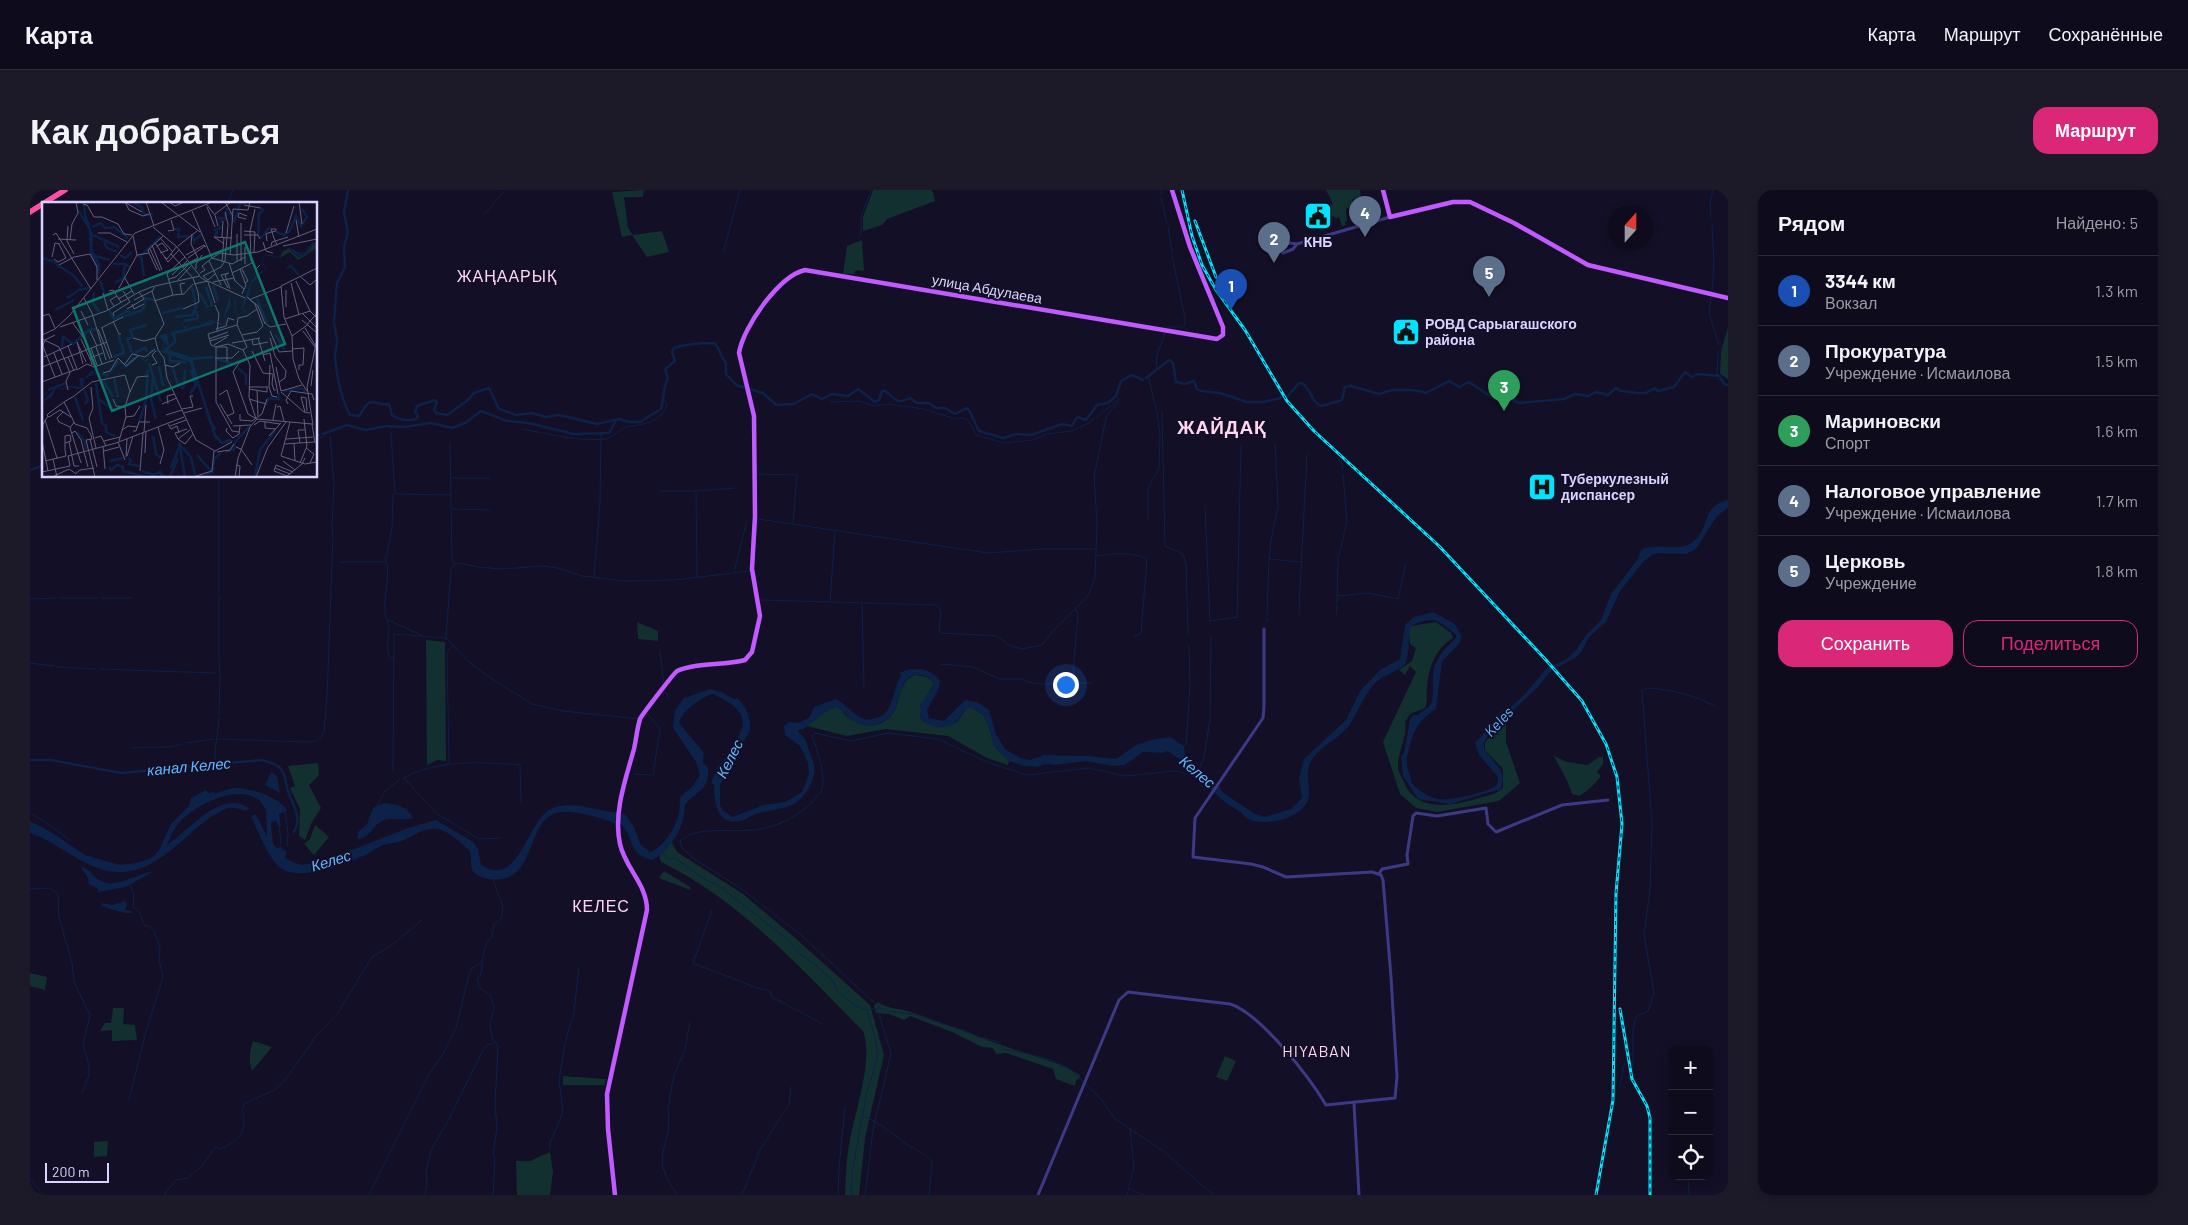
<!DOCTYPE html>
<html lang="ru">
<head>
<meta charset="utf-8">
<style>
  :root { --surface:#0e0b1c; --page:#1c1929; --text:#f1f3f6; --muted:#9b9ba3; --line:#2e2b3b; --accent:#db2777 }
  body { margin:0; font-family:Barlow,sans-serif; background:var(--page); color:var(--text) }
  .controls { position:absolute; right:15px; bottom:15px; display:grid; overflow:hidden; border-radius:10px; box-shadow:0 2px 8px #0003 }
  .controls button { width:45px; height:45px; display:grid; place-items:center; padding:0; border:0; border-bottom:1px solid var(--line); background:var(--surface); color:var(--text); font:25px sans-serif }
  .compass { position:absolute; left:1578px; top:15px; width:45px; height:45px; border-radius:50%; background:var(--surface); box-shadow:0 2px 8px #0003; rotate:21deg }
  .scale { position:absolute; left:15px; bottom:12px; width:64px; box-sizing:border-box; padding-left:5px; border:2px solid #d9d4ff; border-top:0; font-size:14px; line-height:18px; white-space:nowrap; color:#d9d4ff; -webkit-text-stroke:4px #130f26; paint-order:stroke }
  .you { position:absolute; left:1035px; top:494px; width:18px; height:18px; margin:-12px; border:4px solid #fff; border-radius:50%; background:#1a73e8; box-shadow:0 0 0 8px #1a73e833 }
  .badge { display:grid; place-items:center; width:32px; height:32px; border-radius:50%; background:var(--accent); color:#fff; font-size:16px; font-weight:700 }
  .pin { position:absolute; translate:-50% -41px; filter:drop-shadow(0 1px 2px #0008) }
  .pin::after { content:''; position:absolute; top:26px; width:18px; height:15px; background:inherit; clip-path:polygon(0 0,100% 0,50% 100%) }
  .list { margin:0; padding:0; list-style:none }
  h2 { display:flex; justify-content:space-between; align-items:center; height:65px; margin:0; padding:0 20px; font-size:21px }
  h2 small { font-size:16px; font-weight:400; color:var(--muted) }
  .list li { display:grid; grid-template-columns:32px 1fr auto; gap:15px; align-items:center; box-sizing:border-box; height:70px; padding:0 20px; border-top:1px solid var(--line) }
  .list b { display:block; font-size:19px; white-space:nowrap }
  .list p { margin:0; font-size:16px; white-space:nowrap; color:var(--muted) }
  .list em { font-size:16px; font-style:normal; color:var(--muted) }
  .actions { display:flex; gap:10px; padding:15px 20px }
  .actions a { flex:1; padding:11px 0; border:1px solid var(--accent); border-radius:15px; text-align:center; font-size:18px; color:var(--accent) }
  .actions .main { background:var(--accent); color:#fff }
  .icon { flex:none; width:28px; height:28px; fill:none; stroke:currentColor; stroke-width:2; stroke-linecap:round; stroke-linejoin:round }
  .map { position:relative; flex:none; width:1698px; height:1005px; overflow:hidden; border-radius:15px }
  header { display:flex; align-items:center; gap:30px; box-sizing:border-box; height:70px; padding:0 25px; background:var(--surface); border-bottom:1px solid var(--line) }
  header strong { font-size:24px }
  nav { display:flex; gap:28px; margin-inline-start:auto; font-size:18px }
  .intro { display:flex; align-items:center; justify-content:space-between; box-sizing:border-box; height:120px; padding:0 30px }
  h1 { margin:0; font-size:35px }
  .button { padding:12px 22px; border-radius:15px; background:var(--accent); color:#fff; font-size:18px; font-weight:700 }
  main { display:flex; gap:30px; padding:0 30px }
  aside { flex:1; background:var(--surface); border-radius:15px; box-shadow:0 2px 8px #0003 }
  .map>svg:first-child { display:block }
  .green { fill:#12302f }
  .water { fill:#0c2248 }
  .lines { fill:none; stroke-linecap:round; stroke-linejoin:round }
  .stream { stroke:#0c2248; stroke-width:1 }
  .canal { stroke:#0c2248; stroke-width:2.5 }
  .minor { stroke:#3d3a85; stroke-width:3 }
  .major { stroke:#c25bff; stroke-width:4.5 }
  .highway { stroke:#ff4fa3; stroke-width:5.5 }
  .rail-casing { stroke:#00e5ff; stroke-width:3 }
  .rail { stroke:#130f26; stroke-width:1; stroke-dasharray:4; stroke-linecap:butt }
  .labels { text-anchor:middle; stroke-width:4; stroke-linejoin:round; paint-order:stroke }
  .poi-label { font-size:14px; font-weight:bold; fill:#d9d4ff; stroke:#130f26; text-anchor:start }
  .street-label { font-size:14px; fill:#d9d4ff; stroke:#130f26 }
  .water-label { font-size:15px; font-style:italic; fill:#62b6ff; stroke:#130f26 }
  .quarter-label { font-size:16px; letter-spacing:1px; fill:#ffd6f0; stroke:#130f26 }
  .district-label { font-size:19px; font-weight:bold; letter-spacing:1px; fill:#ffd6f0; stroke:#130f26 }
  .inset-river { fill:none; stroke:#0c2248; stroke-width:2.5 }
  .inset-road { fill:none; stroke:#625e7d; stroke-width:1 }
  .view { fill:#0f766e; fill-opacity:0.15; stroke:#0f766e; stroke-width:2.5 }
  .inset-edge { fill:none; stroke:#d9d4ff; stroke-width:2.5 }
</style>
</head>
<body>
<header>
<strong>Карта</strong>
<nav><a>Карта</a><a>Маршрут</a><a>Сохранённые</a></nav>
</header>
<div class="intro"><h1>Как добраться</h1><a class="button">Маршрут</a></div>
<main>
<div class="map">
<svg width="1698" height="1005" viewBox="0 0 1698 1005">
  <rect width="100%" height="100%" fill="#130f26"/>
  <g class="green">
    <path d="M613,0V7H594L598,38L603,45L632,41L639,62L617,67L602,45L592,47L582,2Z"/>
    <path d="M843,0H901L903,2L905,11L857,29L852,35L833,41V27Z"/>
    <path d="M1296,0H1330L1331,7L1322,10V16L1316,19L1317,31L1315,32L1316,35L1312,36L1309,27L1306,28L1302,26L1299,16L1303,14Z"/>
    <path d="M832,50L834,81L826,80L824,84H813L817,56Z"/>
    <path d="M1698,137V189L1690,184L1691,162Z"/>
    <path d="M607,432L628,441V451L608,449Z"/>
    <path d="M1406,432L1421,443L1423,448C1405,459 1398,479 1397,499C1396,507 1398,511 1395,518L1380,524L1375,532C1378,547 1367,562 1368,577C1368,582 1372,587 1374,592C1389,629 1437,612 1466,603L1473,598V579L1455,560V552L1474,532L1476,534V552L1490,593L1469,611L1407,622L1386,618L1370,604L1353,552L1386,482L1380,476L1375,485L1369,480L1382,471L1386,458L1380,454L1379,443L1381,436Z"/>
    <path d="M396,450L415,452L416,571L407,570L397,575Z"/>
    <path d="M885,485C893,486 899,486 904,493L893,513L890,527L894,532L926,533L936,519L941,517L953,525L959,536L964,556L979,571L978,575L957,568L918,546L856,539L817,546L777,536L799,519L806,517C812,519 813,523 818,527C822,531 830,534 835,535C841,537 846,535 851,533C875,524 864,491 885,485Z"/>
    <path d="M1524,566L1537,572L1558,575L1569,567H1573V574L1567,582L1571,586C1564,595 1558,601 1549,606L1542,604C1538,589 1530,579 1524,566Z"/>
    <path d="M288,573L289,585L279,595L291,618L282,632L275,650L269,646L270,619L260,598L265,596L258,576Z"/>
    <path d="M285,635L299,647L284,665L274,654L280,649Z"/>
    <path d="M641,651L647,662L713,704L764,747L840,815L854,865L835,948L829,1005H815C816,988 816,972 819,955C824,924 844,870 833,841C771,779 711,711 631,672L629,666Z"/>
    <path d="M634,681L660,697V700L629,688Z"/>
    <path d="M0,783L17,787L15,800L0,796Z"/>
    <path d="M848,812C857,819 870,818 881,822C916,834 951,848 986,860C1010,868 1028,872 1050,885L1049,889L1046,890L1045,896L1026,889L1023,879L976,863L966,864L963,858L952,857L922,842L880,826L874,830L859,824L846,823L844,815Z"/>
    <path d="M83,818H94L93,834L105,835L107,850L82,851V840L70,841L75,833H81Z"/>
    <path d="M223,851L242,857L222,881C219,871 219,862 223,851Z"/>
    <path d="M1195,866L1206,871L1197,891L1186,887Z"/>
    <path d="M533,886L576,889L575,895H533Z"/>
    <path d="M78,951L77,966L64,967V952Z"/>
    <path d="M520,962L523,982L520,1005H487L486,971H500Z"/>
  </g>
  <g class="water">
    <path d="M1698,310V318L1687,326L1666,359L1656,364L1629,363L1622,365L1614,371L1590,401L1576,432L1559,447L1552,461L1545,468L1521,481L1507,498L1460,542L1454,552V559L1471,580L1473,587L1471,599L1420,614L1388,609L1373,586L1371,566L1374,563L1380,529L1383,525H1388C1392,520 1399,519 1402,512C1403,506 1403,498 1403,492C1401,473 1413,460 1426,448V445C1408,430 1403,425 1381,436C1377,448 1381,464 1374,476C1372,478 1351,487 1345,493C1333,506 1328,524 1317,538C1307,549 1292,556 1283,568C1270,586 1287,604 1273,618C1260,630 1241,634 1224,631C1217,630 1214,625 1209,621C1205,618 1199,616 1196,613C1176,597 1159,573 1137,561L1134,563L1113,562L1095,575L1082,576L1056,571L1025,575L1015,574L1007,577L994,576L979,571L964,556L959,536L953,525L941,517C925,524 931,539 908,537C900,536 894,533 890,527L891,519L889,516L901,500L904,493C901,488 897,486 891,485C862,482 878,524 850,533C847,534 842,536 838,536C821,535 819,523 806,517L799,519L774,539L768,540L769,543C779,550 777,559 782,568C786,580 785,585 780,596C767,620 751,618 728,623C722,625 717,629 711,631C687,636 684,613 684,595L681,593L688,575L692,573C714,539 728,525 683,504C672,506 651,522 649,533L674,563L673,572L678,578C680,601 666,600 655,615C655,636 641,660 622,670C598,664 605,651 592,635C575,630 537,615 521,625C495,641 505,696 458,689C453,688 445,685 442,680C440,674 442,667 440,661C431,653 420,642 408,639C395,637 383,646 372,651C366,653 359,653 353,655C346,658 340,663 333,666C313,675 272,691 252,679C240,672 227,639 221,626L226,624L237,647L236,620L230,611C210,594 173,612 156,626C147,633 141,644 137,655C155,643 179,614 202,613C209,612 214,616 220,618L216,621C211,619 203,617 198,618C192,620 186,624 181,627C152,647 126,684 87,682C56,681 28,652 0,643V631L21,642L55,665L90,675L107,673L123,667L129,660L141,634L159,616L161,608L176,600L179,603L185,602L184,604C190,602 197,599 204,598C219,597 252,608 257,621L249,624L251,636H248L246,630L241,633L243,654L248,659L251,656L253,660L257,661L255,667L258,670L271,675L287,672L304,667L378,638L406,630L443,652L448,659L451,675C491,700 496,628 523,618C541,611 558,618 576,621C582,623 588,622 595,624L604,637L611,655L620,662C634,657 646,637 649,623C650,617 649,612 651,606L662,597L670,585L666,572L643,538L645,520L654,508L680,499L691,502L704,509L707,508C716,515 721,528 720,540L690,595V615L693,621L703,627L733,615L755,612L772,602L779,584L778,573L770,556L755,545L754,536L759,532L769,533L779,528L784,517L806,509C815,514 820,521 828,526C832,529 837,530 843,529C865,526 861,500 871,486L870,483C883,476 902,478 910,491L909,498L897,520L899,528L914,531L935,510L947,512L959,520L966,544L975,559L990,568L1000,570L1014,565L1059,566L1086,569L1106,555L1121,550L1140,547L1154,556L1155,565L1158,566L1167,580L1190,597L1192,602L1225,624L1235,627L1261,619L1272,608L1269,588L1274,569L1316,530L1330,501L1350,480L1370,469L1375,435L1384,427L1403,422L1425,434L1432,447L1429,454L1412,471L1406,519C1387,532 1385,538 1379,559C1376,568 1376,577 1380,585C1381,588 1381,591 1382,593C1387,600 1399,607 1408,609C1419,611 1454,603 1464,597C1468,595 1468,591 1468,587L1449,565L1445,553L1466,530L1471,522L1480,518L1494,505L1517,478L1537,469L1547,459L1556,445L1571,430L1581,404L1608,369L1611,360C1627,351 1648,364 1664,351C1680,338 1671,316 1698,310Z"/>
    <path d="M241,582L247,586L250,603L235,595Z"/>
    <path d="M354,613C368,615 376,615 383,628C373,631 362,627 352,631C342,636 340,648 328,649V642L337,634L343,618Z"/>
    <path d="M53,677C61,680 64,689 73,692C90,697 107,684 124,681L96,697L68,702V699L59,694L57,686L51,678Z"/>
    <path d="M95,711L97,714L95,720L102,721V723C94,724 80,719 72,716V713L82,715Z"/>
  </g>
  <g class="lines">
    <g class="stream">
      <path d="M1130,0L1131,4"/>
      <path d="M614,5V0"/>
      <path d="M1131,7L1137,33"/>
      <path d="M197,14L203,0"/>
      <path d="M454,25L475,0"/>
      <path d="M1681,27L1680,12L1683,0"/>
      <path d="M1138,37L1142,62"/>
      <path d="M829,48L831,43V27L841,0"/>
      <path d="M693,63L710,0"/>
      <path d="M1682,101L1684,74L1682,34"/>
      <path d="M1681,106L1679,123L1689,155"/>
      <path d="M1126,179L1127,165L1137,137H1152L1155,135V128L1142,66"/>
      <path d="M1687,186L1688,162"/>
      <path d="M800,212L829,211L844,216L859,214L894,219L926,229L934,228L939,231L946,245L974,253L1003,250L1017,244L1042,241L1060,232L1088,210"/>
      <path d="M1132,222L1135,356L1153,364L1156,374L1158,444"/>
      <path d="M361,236V239"/>
      <path d="M492,239C520,244 548,252 576,249C584,247 588,239 596,237C612,234 630,234 637,215L632,206"/>
      <path d="M298,241L299,242"/>
      <path d="M361,243L365,304"/>
      <path d="M294,244V243"/>
      <path d="M286,251L294,246"/>
      <path d="M420,253L422,370L424,374"/>
      <path d="M1245,253L1248,316L1241,350L1239,369L1271,372"/>
      <path d="M1308,269L1312,274L1313,280"/>
      <path d="M728,284L767,285L763,334"/>
      <path d="M189,286V402"/>
      <path d="M421,288H460"/>
      <path d="M631,301H666L667,387"/>
      <path d="M667,301L705,298"/>
      <path d="M367,304L420,305"/>
      <path d="M1175,316L1180,431L1207,427L1211,255"/>
      <path d="M422,319L460,320"/>
      <path d="M1118,330V298L1129,278L1130,244L1127,223L1118,185"/>
      <path d="M725,356L728,329L958,363L1012,359H1066"/>
      <path d="M1066,366C1083,364 1102,361 1117,369L1111,443L1104,446"/>
      <path d="M356,370C361,387 353,404 355,422C355,428 360,434 359,441C358,451 356,458 360,468H364"/>
      <path d="M311,372H352L356,369L362,338L363,304"/>
      <path d="M704,382L717,331"/>
      <path d="M564,387L570,312L571,243"/>
      <path d="M1308,406L1338,403L1368,409L1376,373"/>
      <path d="M30,408H67"/>
      <path d="M71,408H101"/>
      <path d="M0,409L26,408"/>
      <path d="M730,410L907,415L911,421L909,441L912,443L967,446L977,454L991,459L1012,455L1023,441L1058,406L1065,388L1067,333L1064,287L1076,228L1081,220L1088,213L1089,209L1086,206"/>
      <path d="M800,412L805,341"/>
      <path d="M1307,412L1308,368L1317,332L1313,284"/>
      <path d="M832,414L834,497"/>
      <path d="M1269,419L1277,264"/>
      <path d="M1237,425L1239,370"/>
      <path d="M1306,425L1307,415"/>
      <path d="M1269,426V422"/>
      <path d="M358,430L393,446"/>
      <path d="M1237,431V428"/>
      <path d="M416,448L421,379L424,375L430,373L447,377L472,379L512,376L528,378L552,386L594,391L644,390L720,381"/>
      <path d="M630,461L634,495"/>
      <path d="M189,470V405"/>
      <path d="M0,473L24,476"/>
      <path d="M189,473L190,486L189,525"/>
      <path d="M910,474L943,477L969,489H992C1004,497 1028,493 1042,493L1048,425L1046,419"/>
      <path d="M27,477L66,479"/>
      <path d="M70,479L184,483L186,482"/>
      <path d="M1043,493H1062"/>
      <path d="M634,499L639,508"/>
      <path d="M188,549L277,552C286,552 290,550 294,542L297,507L303,346L302,338L304,294L300,246"/>
      <path d="M157,553L183,549"/>
      <path d="M1153,557L1156,554L1160,493L1159,456"/>
      <path d="M101,558L139,557L153,554"/>
      <path d="M419,573L417,462L422,456"/>
      <path d="M185,574C184,559 188,544 189,528"/>
      <path d="M1170,577L1174,568L1180,529L1181,445"/>
      <path d="M363,581L364,444L416,448L439,472L456,485L502,514L533,521L609,529"/>
      <path d="M604,584L623,585L630,539L618,524L612,529"/>
      <path d="M373,588C408,569 451,572 490,575L491,613"/>
      <path d="M374,588L406,623L449,649L470,648"/>
      <path d="M347,616L355,601L370,589"/>
      <path d="M255,622L258,644L257,656"/>
      <path d="M0,623L17,633L41,651"/>
      <path d="M249,634L251,654"/>
      <path d="M632,663L638,669L643,668L648,670L674,689L689,696L757,749L770,764L786,775L804,792L806,800L824,815L836,820L850,818"/>
      <path d="M463,689L473,717L471,729L464,734L462,747L456,754L453,766L451,784L447,789L449,797L461,806L464,817L460,835L462,847L468,857L465,914L467,938L463,963L465,968L463,1005"/>
      <path d="M0,699L20,698L28,704L29,727L42,773L44,792L60,825L53,855L59,875V886L52,903"/>
      <path d="M682,720L663,773L727,798L740,801L742,807L793,834"/>
      <path d="M1603,875V840L1606,827L1618,821L1624,803L1614,744L1620,701L1622,634L1612,501L1616,498C1641,499 1663,505 1685,516"/>
      <path d="M1053,892C1037,869 999,864 973,859L969,852L949,847L935,841L882,824L859,821L850,818L771,745L713,700L663,668L652,658L650,651C670,633 711,645 736,638C752,634 769,625 780,614C785,609 789,605 792,599C796,587 787,558 782,546L785,543L821,551L858,543L908,549L957,572L997,585L1059,578L1095,586L1144,581L1154,583"/>
      <path d="M1056,895L1072,910L1085,929L1132,960L1183,1005"/>
      <path d="M1590,897L1594,875L1596,874"/>
      <path d="M99,910L115,845L133,787L129,770L130,756L124,741L119,736H115L109,722L103,717L104,704L100,695"/>
      <path d="M833,926C850,933 862,943 876,954C886,960 895,963 902,972L899,1005"/>
      <path d="M520,960V953L533,922L529,890L535,853L544,822L549,777"/>
      <path d="M1658,986L1659,1005"/>
      <path d="M0,988L13,1005"/>
      <path d="M1100,999L1114,1005"/>
      <path d="M134,1005L146,990L158,988L172,976L185,957L190,959C210,950 218,942 212,919L214,914L246,899L259,885L286,846L307,824L342,767L362,755L392,730"/>
      <path d="M339,1005L398,886L413,864L426,838L439,784L442,778L451,773"/>
      <path d="M395,1005L397,994L396,981L401,960L418,931L453,860L457,855L464,853"/>
      <path d="M647,1005L637,989L632,974L633,962L639,939L638,920L641,900L644,886L655,859L660,832"/>
      <path d="M712,1005L730,960L759,914L761,897"/>
      <path d="M808,1005L809,978L815,916"/>
      <path d="M821,1005L822,983L836,906L848,865L843,840L837,821"/>
      <path d="M835,1005L843,940L861,863L847,818"/>
      <path d="M1097,1005L1104,977L1100,939"/>
    </g>
    <g class="canal">
      <path d="M304,130L307,93L315,77L314,57L318,42L314,23L318,0"/>
      <path d="M304,133C305,140 307,146 307,153C307,158 304,163 305,168C307,188 311,208 320,225L329,226C332,222 335,215 339,213C343,210 352,216 359,214L362,225C369,230 378,231 386,229L388,226L385,222L387,216L405,210L407,212L404,219L406,223L417,225L438,210L444,203L459,198L469,219L486,225L502,223L515,227L529,225L567,234L589,229L600,232H610L631,219C634,211 633,196 638,188L635,179L645,171L642,162L644,158C656,154 670,153 684,153C691,158 689,167 696,172V184L706,195L733,203L746,215L764,214L782,204L792,209L802,204L818,206L828,199L845,212L849,210L852,201H855C866,209 866,215 880,208L887,213H899L906,218H915L925,224L937,218L940,222L949,241L973,248L986,244L1001,245L1032,234L1042,236L1047,227L1056,230L1067,215L1078,213L1086,206L1091,191L1102,185L1113,190"/>
      <path d="M1116,188L1139,170L1143,173L1146,192L1155,194L1164,191L1167,199L1171,201L1190,203L1217,212H1234L1258,206L1268,194L1272,193C1281,199 1282,214 1292,216L1312,210L1315,197L1321,196L1349,204L1362,200H1383L1396,203L1419,191L1429,197L1439,192L1460,206H1474L1489,213L1534,209L1545,204L1558,206L1566,202L1578,205L1586,198L1591,201L1608,203H1616L1625,198L1628,201L1644,197L1655,182L1662,187L1668,184L1689,186L1694,194L1698,195"/>
      <path d="M293,244L317,235L336,240L357,236L374,237L401,233L422,238L435,233L451,221L477,231L498,233L544,244L579,243L586,230"/>
      <path d="M286,246L289,245"/>
      <path d="M0,280L14,275"/>
      <path d="M0,570H21L91,583L231,570C237,572 246,573 250,578C256,584 256,596 259,604C264,617 272,628 264,642"/>
    </g>
    <g class="minor">
      <path d="M1267,54L1263,59L1253,63L1249,60L1250,56L1260,53L1267,54L1360,27"/>
      <path d="M1349,684L1352,679L1378,674L1377,665L1383,626L1386,623L1407,626L1456,618L1458,634L1466,642L1532,615L1578,610"/>
      <path d="M1324,914L1329,1005"/>
      <path d="M1008,1005L1089,810L1098,802L1200,814C1230,823 1280,888 1296,915L1365,908L1367,887L1361,787L1353,690L1351,685L1342,682L1256,687L1233,677L1221,674L1163,667L1165,628L1233,528L1234,517V439"/>
    </g>
    <g class="major">
      <path d="M1353,0L1360,27L1423,12H1440L1484,33L1558,75L1698,108"/>
      <path d="M585,1005L578,939L577,904L617,720C617,694 595,678 590,654C583,623 596,588 604,559C606,550 607,539 610,529C611,526 644,483 647,481C667,472 693,476 715,470L722,462L730,426L722,379L725,326L724,226L709,163C713,137 749,86 775,80L1187,149L1193,145V137L1160,57L1142,0"/>
    </g>
    <path class="highway" d="M0,22L35,0"/>
    <g class="rail-casing">
      <g id="rail">
        <path d="M1152,0L1162,46L1172,75L1186,100L1215,140L1257,211L1284,241L1409,356L1516,470L1552,511L1576,554L1587,587L1592,634L1586,703L1583,910L1566,1005"/>
        <path d="M1165,31L1186,87"/>
        <path d="M1590,819L1602,889L1617,916L1620,928V1005"/>
      </g>
    </g>
    <use href="#rail" class="rail"/>
  </g>
  <defs>
    <g id="civic-square" transform="scale(1.4375)"><rect x="-9" y="-9" width="18" height="18" rx="4" fill="#00e5ff" stroke="#130f26"/><path d="M-.6-6.5H3V-4.5H.6V-3L4-1V1h2V6H-6V1h2V-1L-.6-3ZM-1.2 2.5V6h2.4V2.5Z" fill="#111"/></g>
    <g id="hospital-square" transform="scale(1.4375)"><rect x="-9" y="-9" width="18" height="18" rx="4" fill="#00e5ff" stroke="#130f26"/><path d="M-5-5h3v3.5h4V-5h3V5h-3V1.5h-4V5h-3Z" fill="#111"/></g>
  </defs>
  <g fill-rule="evenodd">
    <use href="#civic-square" x="1288" y="26"/>
    <use href="#civic-square" x="1376" y="142"/>
    <use href="#hospital-square" x="1512" y="297"/>
  </g>
  <g class="labels">
    <g class="poi-label">
      <text x="1288" y="57" text-anchor="middle">КНБ</text>
      <text x="1395" y="139">РОВД Сарыагашского<tspan x="1395" dy="16">района</tspan></text>
      <text x="1531" y="294">Туберкулезный<tspan x="1531" dy="16">диспансер</tspan></text>
    </g>
    <g class="street-label">
      <text transform="translate(957 99) rotate(10)" y="5">улица Абдулаева</text>
    </g>
    <g class="water-label">
      <text transform="translate(1469 532) rotate(-47)" y="5">Keles</text>
      <text transform="translate(700 569) rotate(-63)" y="5">Келес</text>
      <text transform="translate(159 577) rotate(-5)" y="5">канал Келес</text>
      <text transform="translate(1167 582) rotate(40)" y="5">Келес</text>
      <text transform="translate(301 671) rotate(-17)" y="5">Келес</text>
    </g>
    <g class="quarter-label">
      <text x="477" y="92">ЖАҢААРЫҚ</text>
      <text x="571" y="722">КЕЛЕС</text>
      <text x="1287" y="867">HIYABAN</text>
    </g>
    <g class="district-label">
      <text x="1192" y="244">ЖАЙДАҚ</text>
    </g>
  </g>
  <g transform="translate(12 12)">
    <rect width="275" height="275" fill="#130f26"/>
    <path d="M271,42H275V46L256,58L248,50L238,56L240,50L247,46L251,51L257,55L260,54L263,52L255,50L266,51ZM121,148L148,156L157,155H172L149,157L173,231L180,240L187,237L192,239L180,242L172,235L149,160Z" fill="#12302f"/>
    <path d="M270,41L273,40L275,41L270,43L266,51L258,55L252,51L247,45L236,56L223,53L220,60L224,65V68L216,73L214,78L209,81L207,93L200,106L203,108L204,110L199,113L196,114L193,112L192,106L193,104L192,100L193,96L190,95L188,97L189,101L183,114L184,118V120L182,122L180,123L168,119L164,122L153,126L147,122L145,125L142,126L140,121L138,127L130,131L133,135V138L132,139L127,143H125L123,140L120,150H108L106,158L103,159L97,155L84,166L78,161V160H75L77,161L65,175L57,172L48,174L43,177L41,185L37,187L26,185L20,188L14,186L10,195L0,200L14,185L19,187L26,184L39,185L37,176H42L40,180L49,169L54,170L47,173L55,171L66,172L75,159H79L83,164L91,155H97L104,158L106,156L107,150L109,148L120,149L122,140L117,133L125,132L127,143L133,137L128,131L138,127L140,120L143,125L147,122L154,126L168,118L181,122L184,119L182,114L187,97L190,95L194,96L193,112L199,113L203,110L199,106L209,80L215,72L224,67L219,60L223,52L236,55L247,45L261,53Z" fill="#0c2248"/>
    <path class="inset-river" d="M42,0L43,13L50,33L49,46L57,63V72M90,0L99,5L103,13L111,12M216,4L221,8L217,12L216,33M36,8L48,27L49,52L56,65M187,10L192,19L198,2L203,0M180,20L177,16L183,17L185,6M50,25L59,21L63,26L72,25L86,36M132,27H137L136,35L147,34M234,30L242,33L247,30L254,14L259,24L265,15L260,7M51,33L77,45M151,34L152,39L160,32M172,34L175,31L173,28L180,25M218,37L228,25M62,40L65,46L75,50M78,53L83,56L90,50M95,53L98,55L118,35M99,53L102,74M53,54L68,58M0,56L13,60L17,65M71,62H83L88,65M17,64L31,73M245,66L249,64L257,73M31,73L41,85M58,78L63,94M73,81L81,76L83,63M171,83L176,99M164,85L170,103L168,104M52,90L51,101L57,110M158,92L166,106M25,96L37,88L47,86M215,97L225,121M13,108L32,98M67,108L72,117L85,109L89,110M90,111L99,109L103,103M120,111L141,106M80,115L99,109L103,104V96L113,98M133,115L151,113L154,104L150,85M142,119L156,116L154,109M233,132L243,148M89,136L85,137L90,151M91,136L88,128L105,123M20,147L21,135L31,142L47,128L55,127M123,148L133,140L132,131L171,121M123,148L148,156M121,149L149,159L173,233L180,241L189,239M92,151L103,146L105,150M128,153V159L144,160M71,155L82,151L76,132M148,157L171,155M149,157L168,220L174,228M175,157L194,163M107,161L119,200M117,164L121,184M196,166L204,173V183M131,167L136,183M111,175L109,198L114,217M72,177L76,195M61,178L71,195M54,181L60,221L64,224V230L73,234M139,187L142,184L143,168M6,188L24,181M42,188L46,198L43,202M242,189L259,186L264,190M148,192L154,183L149,168M33,195L41,218M58,198L73,209M221,208L227,196L237,197V192M97,220L104,198L106,168M35,230L42,238L44,248M111,234L114,252L119,256M137,240L143,275M193,240L207,225M137,242L149,255L153,273M184,250L192,247L193,240M155,253L169,269M86,256L89,258L87,262L97,264M67,259L82,256M67,265L69,268L75,263L81,265V269L104,275M129,266L137,245M100,269L112,273L118,270L121,275M163,272L171,270L172,257L179,251M213,274L218,248L233,229M128,275L136,256"/>
    <path class="inset-road" d="M83,0L87,8L101,14L107,12M104,0L112,24M119,0L158,30M127,0L133,4L142,0M183,0L191,14M257,0L260,22M84,1L100,10M41,2L45,3L52,15H60L76,22L82,32L90,33M165,3L173,13L176,24M202,3L218,6M165,5L173,25M150,9L170,56L178,51L192,53L216,50L275,27M173,12L189,0M204,17L196,15L197,11L205,14M254,18L257,35M26,24L25,39L32,52M111,25L135,45L158,74L113,84L110,90L122,122L113,136L116,148L122,156L125,176L154,238L173,249L190,240M126,29L132,28L129,18M202,29L213,30L212,50M208,29L209,58L214,67L218,63M208,29L213,7M56,31H68L85,40M244,31L252,4M11,33L14,31L49,87M202,33H216L218,37M180,35L181,19M118,36L131,50M16,37L34,38M28,38L30,22L36,11L34,0M225,39L224,32L229,30H230L234,29V27H229L230,29V30L232,36L235,43M221,40L224,49L231,51M113,41L126,60L137,48M181,41L172,35L190,36M110,43L120,68M115,44L120,41L126,48L118,51M136,44L155,29M229,44L230,40L246,35M241,44L275,37M203,45V62M108,47L118,69M107,51L115,68M129,52L151,76L156,90L157,100L141,107M95,53L107,51L106,48L121,34M144,53L162,43L164,45M188,53L191,7L206,8L208,0M10,55L13,41L18,42M122,55L125,57L135,44M143,55L125,72L131,93L142,92L151,82M146,56L163,44M12,57L16,60L24,56L17,42M167,59L179,83M195,59V32M199,59V21M148,60L156,56L149,42L150,32M180,60L182,35M187,61L193,79L202,87M17,63L32,55L48,52L55,65V78M154,67V62L160,53M198,67L204,83L200,92M200,67L206,79L203,81M158,71L163,68L160,64L170,56L190,62L203,55M186,71L183,73L188,87M190,71L210,61M130,73L145,59M161,74L179,65L183,59L186,22L183,10M161,74L166,78L173,72M158,75L166,80L173,101M259,75L268,83L274,78M83,76L92,92M127,77L134,75L147,62M136,78L149,64M254,79L268,109L275,116M171,80L192,76M249,81L257,113M152,82L166,79L203,96M77,86L95,53L91,34M186,86L179,73L187,71M244,88V105M67,89L71,88L79,100M61,91L66,108M140,92L138,82L143,81M42,96L50,111L64,158M76,97L90,89M209,97L239,85M92,98L110,89M112,99L131,93M90,102L92,107L102,102M173,103L177,112L175,129M72,104L68,98L75,94M85,107L102,97L97,90M39,109L46,123M261,112L275,126M0,114L7,112L13,126M72,114L71,111L88,100L81,89M243,117L268,109M260,118L275,131M71,119L77,132H79M30,120L41,135M222,120L228,125L244,122M195,123L196,116L205,114L215,107M18,125L64,109L97,90L112,84M59,126L81,115M60,126L70,156M263,126L273,143M56,127L68,157M174,127L184,124L186,116L192,118M48,129L55,144M228,129L237,150L250,149M261,129L273,145M0,133L13,127L28,113L93,31L170,0M200,133L215,130L221,124L213,102L205,95L216,104L223,122M250,134L264,124L275,111M91,136L102,139L113,136M216,136L223,159M228,136L233,154L244,169L243,176L237,180L239,189L260,183M0,137L17,145L22,156M39,137L48,157M167,137L186,130M210,137L211,143L226,140M168,139L187,133M190,141L218,136M172,143L185,135M1,144L13,175M54,145L60,162M174,145V200L190,229L197,230M174,145L169,143L166,132L195,123L205,145L201,148M174,145L186,142L201,148M175,145H185V159M0,146L3,138L13,133M49,146L55,163M250,147L262,146L261,163H257V168M201,148L208,163L207,195L214,217M210,149L221,171L231,172L230,182L232,188H234M12,151L20,172M221,153L228,151L236,192M2,155L30,142M26,155L32,169M22,156L28,171L24,179L26,188M173,156H190L197,149M41,162L35,140L44,160M83,162L90,152L103,155L113,147M50,163L48,156L61,151M110,163L115,161L110,153L114,149M123,163L131,165L138,161M228,163L227,185L230,194L235,195M0,165L65,140M234,165L237,180M35,168L45,162L52,165L72,158M61,171L68,169L76,156L84,164L96,154M0,180L35,167L26,144M269,184L271,168M49,185L51,206L47,216L54,246M207,185H226M207,187L225,190V185M215,189L216,214M265,189L257,177L251,157L250,134L242,115L239,84L275,66M88,190L95,175L106,174M239,190L262,210L268,211M177,193L185,188L192,211L185,214M32,194L22,200L33,222L45,226L49,233L50,237L44,238L53,275M32,194L50,180L83,173L88,189L83,205M71,197L74,204L83,205M207,197L224,202M120,202L135,196M126,202L125,194L133,192M178,202L190,222M246,202L244,198L249,189L270,192L272,198M235,205L238,204L242,219M140,207L151,205L148,194H151M8,210L5,213L7,215L18,208L29,215M21,210L15,216L17,220L28,225M263,210L259,195L264,196L265,209M7,211L22,200M142,211L160,206M198,212V218L210,219L220,212L225,197M124,213L140,208M6,214L1,222L0,239L6,269M84,215L92,214L98,204M213,216L206,212L191,170L197,161L220,151M3,218L15,256M231,218L234,202M32,220L28,226L39,261M223,220V226L234,227M248,220L239,254L263,262L275,260M126,222L129,227L135,224L137,231M212,223L218,219L238,222M271,223L265,185L275,137M128,224L144,218M191,224L209,223M116,225L122,248L118,262M185,226L184,229L191,236L197,232L198,224M145,227L133,231L136,237L148,228M80,228L86,224L95,225M91,229H94L97,220H108M102,230L104,203M30,231L33,229L39,238L42,250M227,234L239,221M53,236L59,234L64,244M48,237L55,265M136,237L143,242L151,232M244,237L271,235M62,239L78,235M77,239L84,215L83,205M27,240L32,264H37M76,240L83,258M23,241L29,239L28,233L23,234V248L24,254M252,241L253,259M258,241L256,228H263M242,242L272,240M61,244L63,267M194,245L199,247L210,263M264,246L272,252L268,261M62,249L77,245M42,250L46,265M175,250L188,248L192,242M103,251L104,229M85,254L91,234M84,255L85,237M11,257L15,275M3,259L24,254M241,259L253,268M258,261L265,244L262,217M194,263L198,264L197,275M233,266L248,272M98,269L101,231M0,270L28,264L26,254L74,241L142,215M251,270L234,263L232,269L245,274L260,262L263,256M33,272L38,268L52,266M12,274L27,267L33,271M62,275H80M151,275L170,269L172,249M193,275L196,256L208,225L215,217L270,222L273,241M214,275L226,245L244,220"/>
    <path class="view" d="M203,40L243,142L70,209L31,106Z"/>
    <rect width="275" height="275" class="inset-edge"/>
  </g>
</svg>
<div class="controls">
<button>+</button>
<button>−</button>
<button><svg class="icon" aria-label="locate" viewBox="0 0 24 24"><circle cx="12" cy="12" r="6"/><path d="M12 2v4M12 18v4M2 12h4M18 12h4"/></svg></button>
</div>
<svg class="compass" viewBox="-18 -18 36 36"><path d="M0-13l5 13h-10z" fill="#e53935"/><path d="M0 13l5-13h-10z" fill="#9b9ba3"/></svg>
<div class="scale">200 m</div>
<div class="you"></div>
<div class="pin badge" style="left:1201px;top:120px;background:#1a4fb4">1</div>
<div class="pin badge" style="left:1244px;top:73px;background:#5c6f8a">2</div>
<div class="pin badge" style="left:1474px;top:221px;background:#2e9e5b">3</div>
<div class="pin badge" style="left:1335px;top:47px;background:#5c6f8a">4</div>
<div class="pin badge" style="left:1459px;top:107px;background:#5c6f8a">5</div>
</div>
<aside>
<h2>Рядом<small>Найдено: 5</small></h2>
<ul class="list">
<li><span class="badge" style="background:#1a4fb4">1</span><div><b>3344 км</b><p>Вокзал</p></div><em>1.3 km</em></li>
<li><span class="badge" style="background:#5c6f8a">2</span><div><b>Прокуратура</b><p>Учреждение · Исмаилова</p></div><em>1.5 km</em></li>
<li><span class="badge" style="background:#2e9e5b">3</span><div><b>Мариновски</b><p>Спорт</p></div><em>1.6 km</em></li>
<li><span class="badge" style="background:#5c6f8a">4</span><div><b>Налоговое управление</b><p>Учреждение · Исмаилова</p></div><em>1.7 km</em></li>
<li><span class="badge" style="background:#5c6f8a">5</span><div><b>Церковь</b><p>Учреждение</p></div><em>1.8 km</em></li>
</ul>
<div class="actions"><a class="main">Сохранить</a><a>Поделиться</a></div>
</aside>
</main>
</body>
</html>
